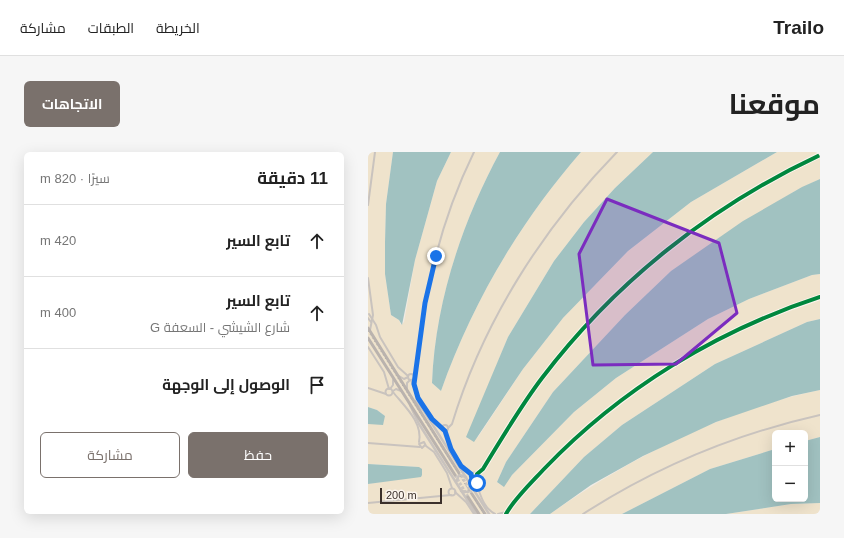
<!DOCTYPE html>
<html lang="ar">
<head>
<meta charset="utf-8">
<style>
  :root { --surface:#fff; --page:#f6f6f6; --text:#222; --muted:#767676; --line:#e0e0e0; --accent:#7a716c }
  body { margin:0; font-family:Helvetica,Cairo,sans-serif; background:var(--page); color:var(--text); direction:rtl }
  .controls { position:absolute; right:12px; bottom:12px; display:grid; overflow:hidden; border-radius:6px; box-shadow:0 4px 16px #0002 }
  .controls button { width:36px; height:36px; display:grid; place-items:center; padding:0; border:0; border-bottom:1px solid var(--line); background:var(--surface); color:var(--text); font:20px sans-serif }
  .scale { position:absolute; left:12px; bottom:10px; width:62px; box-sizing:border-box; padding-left:4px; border:2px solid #3b302b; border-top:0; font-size:11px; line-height:14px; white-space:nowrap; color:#3b302b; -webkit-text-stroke:3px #fbf5ee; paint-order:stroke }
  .stop { position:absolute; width:12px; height:12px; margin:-9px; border:3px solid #1a73e8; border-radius:50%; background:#fff }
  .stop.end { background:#1a73e8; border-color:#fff; box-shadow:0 1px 4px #0008 }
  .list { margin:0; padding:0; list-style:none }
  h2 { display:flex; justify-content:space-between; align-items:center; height:52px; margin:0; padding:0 16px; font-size:17px }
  h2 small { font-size:13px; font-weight:400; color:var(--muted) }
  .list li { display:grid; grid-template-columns:26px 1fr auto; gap:12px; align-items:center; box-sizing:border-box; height:72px; padding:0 16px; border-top:1px solid var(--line) }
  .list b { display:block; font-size:15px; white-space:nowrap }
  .list p { margin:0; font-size:13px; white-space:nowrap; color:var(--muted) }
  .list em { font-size:13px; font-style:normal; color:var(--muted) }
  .actions { display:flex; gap:8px; padding:12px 16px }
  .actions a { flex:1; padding:9px 0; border:1px solid var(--accent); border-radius:6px; text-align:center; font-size:14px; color:var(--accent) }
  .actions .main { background:var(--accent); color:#fff }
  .icon { flex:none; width:22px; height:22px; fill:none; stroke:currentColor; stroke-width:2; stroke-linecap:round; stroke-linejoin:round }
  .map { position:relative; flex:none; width:452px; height:362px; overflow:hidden; direction:ltr; border-radius:6px }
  header { display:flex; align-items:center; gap:24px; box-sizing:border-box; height:56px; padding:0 20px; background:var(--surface); border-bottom:1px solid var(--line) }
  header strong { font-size:19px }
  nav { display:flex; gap:22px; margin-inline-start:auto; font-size:14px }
  .intro { display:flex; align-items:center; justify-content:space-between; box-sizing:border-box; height:96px; padding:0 24px }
  h1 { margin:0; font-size:28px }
  .button { padding:10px 18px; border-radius:6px; background:var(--accent); color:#fff; font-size:14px; font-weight:700 }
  main { display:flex; gap:24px; padding:0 24px }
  aside { flex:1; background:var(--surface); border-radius:6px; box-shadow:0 4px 16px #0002 }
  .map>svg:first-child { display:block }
  .sand { fill:#efe3cc }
  .water { fill:#a1c2c1 }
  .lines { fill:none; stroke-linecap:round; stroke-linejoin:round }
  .secondary-tunnel { stroke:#ccc6c0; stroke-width:3; stroke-dasharray:3 1.5; stroke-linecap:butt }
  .minor { stroke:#c9c3be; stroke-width:2 }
  .tertiary { stroke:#c9c3be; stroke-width:2.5 }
  .secondary { stroke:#bab3ae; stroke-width:3 }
  .rail { stroke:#b1aca8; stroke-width:1; stroke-dasharray:1 3; stroke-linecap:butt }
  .cycleway-casing { stroke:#fbf5ee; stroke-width:6 }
  .cycleway { stroke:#00873e; stroke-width:4 }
  .route { stroke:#1a73e8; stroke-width:5 }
  .marked { fill:#7b2cbf; fill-opacity:0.2; stroke:#7b2cbf; stroke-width:3; stroke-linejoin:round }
</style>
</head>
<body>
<header>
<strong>Trailo</strong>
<nav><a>الخريطة</a><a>الطبقات</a><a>مشاركة</a></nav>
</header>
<div class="intro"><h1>موقعنا</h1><a class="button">الاتجاهات</a></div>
<main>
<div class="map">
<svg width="452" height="362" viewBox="0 0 452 362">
  <rect width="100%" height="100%" fill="#f0ebe5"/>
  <g class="sand">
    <path d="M0,0H25L18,52L17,90V122L23,163L31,168L33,173L36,170L47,108L69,29L83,0H132C94,70 67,152 64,231L73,239C104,151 152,70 213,0H285L247,36L216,70L186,109L140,185L99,286L103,288L110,285L155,217L195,166L260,99L323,50L409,0H452V27L427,39L303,119L257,163L185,240L138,310L129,330L135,334L144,323L206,260L248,226L340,167L381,147L444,123L452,122V167L439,170L347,212L254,273L216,305L162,362H0V332L19,329L51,315L0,312V272H3L17,264L9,258L0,255Z"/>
    <path d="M452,238V285L437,289V281H407V297L342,317L254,362H182C262,306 355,258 452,238Z"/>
    <path d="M452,351V362H358L423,352Z"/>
  </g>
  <g class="water">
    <path d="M25,0H83L69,29L47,108L34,173L31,168L23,163L17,122V90L18,52Z"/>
    <path d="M132,0H213C152,70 104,151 73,239L64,231C67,151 94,70 132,0Z"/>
    <path d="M285,0H409L323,50L260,99L195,166L155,217L106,290L98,285L140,185L186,109L216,70L247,36Z"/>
    <path d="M452,27V122L444,123L381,147L340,167L248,226L206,260L144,323L136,335L129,330L138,310L185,240L257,163L303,119L375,69L434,35Z"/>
    <path d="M452,167V238L424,244L348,270L275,304L223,333L182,362H162L216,305L254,273L347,212L439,170Z"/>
    <path d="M0,255L9,258L17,264L15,273L0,272Z"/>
    <path d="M452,285V351L423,352L358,362H254L342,317L407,297V347H437V289Z"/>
    <path d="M0,312L51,315L54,317V323L53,325L0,332Z"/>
  </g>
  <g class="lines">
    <g class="secondary-tunnel">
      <path d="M87,323L100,345"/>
      <path d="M93,323L104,342"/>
    </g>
    <g class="minor">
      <path d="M0,53L7,0"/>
      <path d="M0,126L5,163L2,178"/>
      <path d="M1,162L8,173L12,185L30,215L40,224"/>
      <path d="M0,166L3,170"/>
      <path d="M0,195L16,220L21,237"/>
      <circle cx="43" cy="225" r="3"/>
      <path d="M31,224L36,227L40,225"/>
      <path d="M47,225C52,200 53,174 58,149C67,98 83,47 106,0"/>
      <path d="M43,228L49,244L63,266L74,276"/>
      <path d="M0,236L18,242"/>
      <circle cx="21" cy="240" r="3.5"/>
      <path d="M22,237L25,233V228"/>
      <path d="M39,237V231L42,228"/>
      <path d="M25,239L28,237L33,239"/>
      <path d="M25,240C36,254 55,270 51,290"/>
      <circle cx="77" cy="276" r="3"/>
      <path d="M80,276L84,272C115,170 174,77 249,0"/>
      <path d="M77,279L85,301L93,313L104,323"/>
      <path d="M0,291L52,295"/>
      <path d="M57,293L54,296L51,292L56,290L58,294L66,300L79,321L84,336"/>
      <circle cx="107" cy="324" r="3.5"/>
      <path d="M109,322L115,317C134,286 152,255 174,226C247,130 343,54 452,3"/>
      <path d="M107,328C112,340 114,355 127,362"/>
      <circle cx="84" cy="340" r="3.5"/>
      <path d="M87,340L98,350L106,362"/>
      <path d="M0,351L83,343"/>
      <path d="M130,362L138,360"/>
      <path d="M138,362C146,347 165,329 177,316C253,237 348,179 452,145"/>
      <path d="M215,362C288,315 367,282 452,263"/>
    </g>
    <g class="tertiary">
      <path d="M47,249L56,259L121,362"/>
      <path d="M42,253L51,272L108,362"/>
      <path d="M88,330L91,323L98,325"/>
      <path d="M93,339L100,340L103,333"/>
    </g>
    <g class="secondary">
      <path d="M0,176L91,321"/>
      <path d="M0,186L87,323"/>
      <path d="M104,342L117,362"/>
      <path d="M100,345L111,362"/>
    </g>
    <path class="rail" d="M0,179L116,362"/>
    <g class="cycleway-casing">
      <g id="cycleway">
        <path d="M109,322L115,317C134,286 152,255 174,226C247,130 343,54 452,3"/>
        <path d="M138,362C146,347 165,329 177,316C253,237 348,179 452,145"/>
      </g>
    </g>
    <use href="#cycleway" class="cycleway"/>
  </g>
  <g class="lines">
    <path class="route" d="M68,104L57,151L46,232L50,246L64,267L77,279L83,297L93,314L103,322L104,327H109V331"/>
  </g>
  <path class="marked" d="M239,47L351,91L369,161L308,212L225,213L211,102Z"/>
</svg>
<div class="controls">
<button>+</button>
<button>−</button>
</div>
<div class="scale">200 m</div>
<div class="stop" style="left:109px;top:331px"></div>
<div class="stop end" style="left:68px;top:104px"></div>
</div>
<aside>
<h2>11 دقيقة<small>سيرًا · 820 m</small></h2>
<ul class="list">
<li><svg class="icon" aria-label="ahead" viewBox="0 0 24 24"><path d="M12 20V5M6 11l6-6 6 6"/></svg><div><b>تابع السير</b></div><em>420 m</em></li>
<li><svg class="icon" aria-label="ahead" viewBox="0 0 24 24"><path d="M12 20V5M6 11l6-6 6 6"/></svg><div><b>تابع السير</b><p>شارع الشيشي - السعفة G</p></div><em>400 m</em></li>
<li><svg class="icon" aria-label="arrive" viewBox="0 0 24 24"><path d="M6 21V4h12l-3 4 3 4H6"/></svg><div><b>الوصول إلى الوجهة</b></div></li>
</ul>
<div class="actions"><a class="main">حفظ</a><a>مشاركة</a></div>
</aside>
</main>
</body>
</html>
